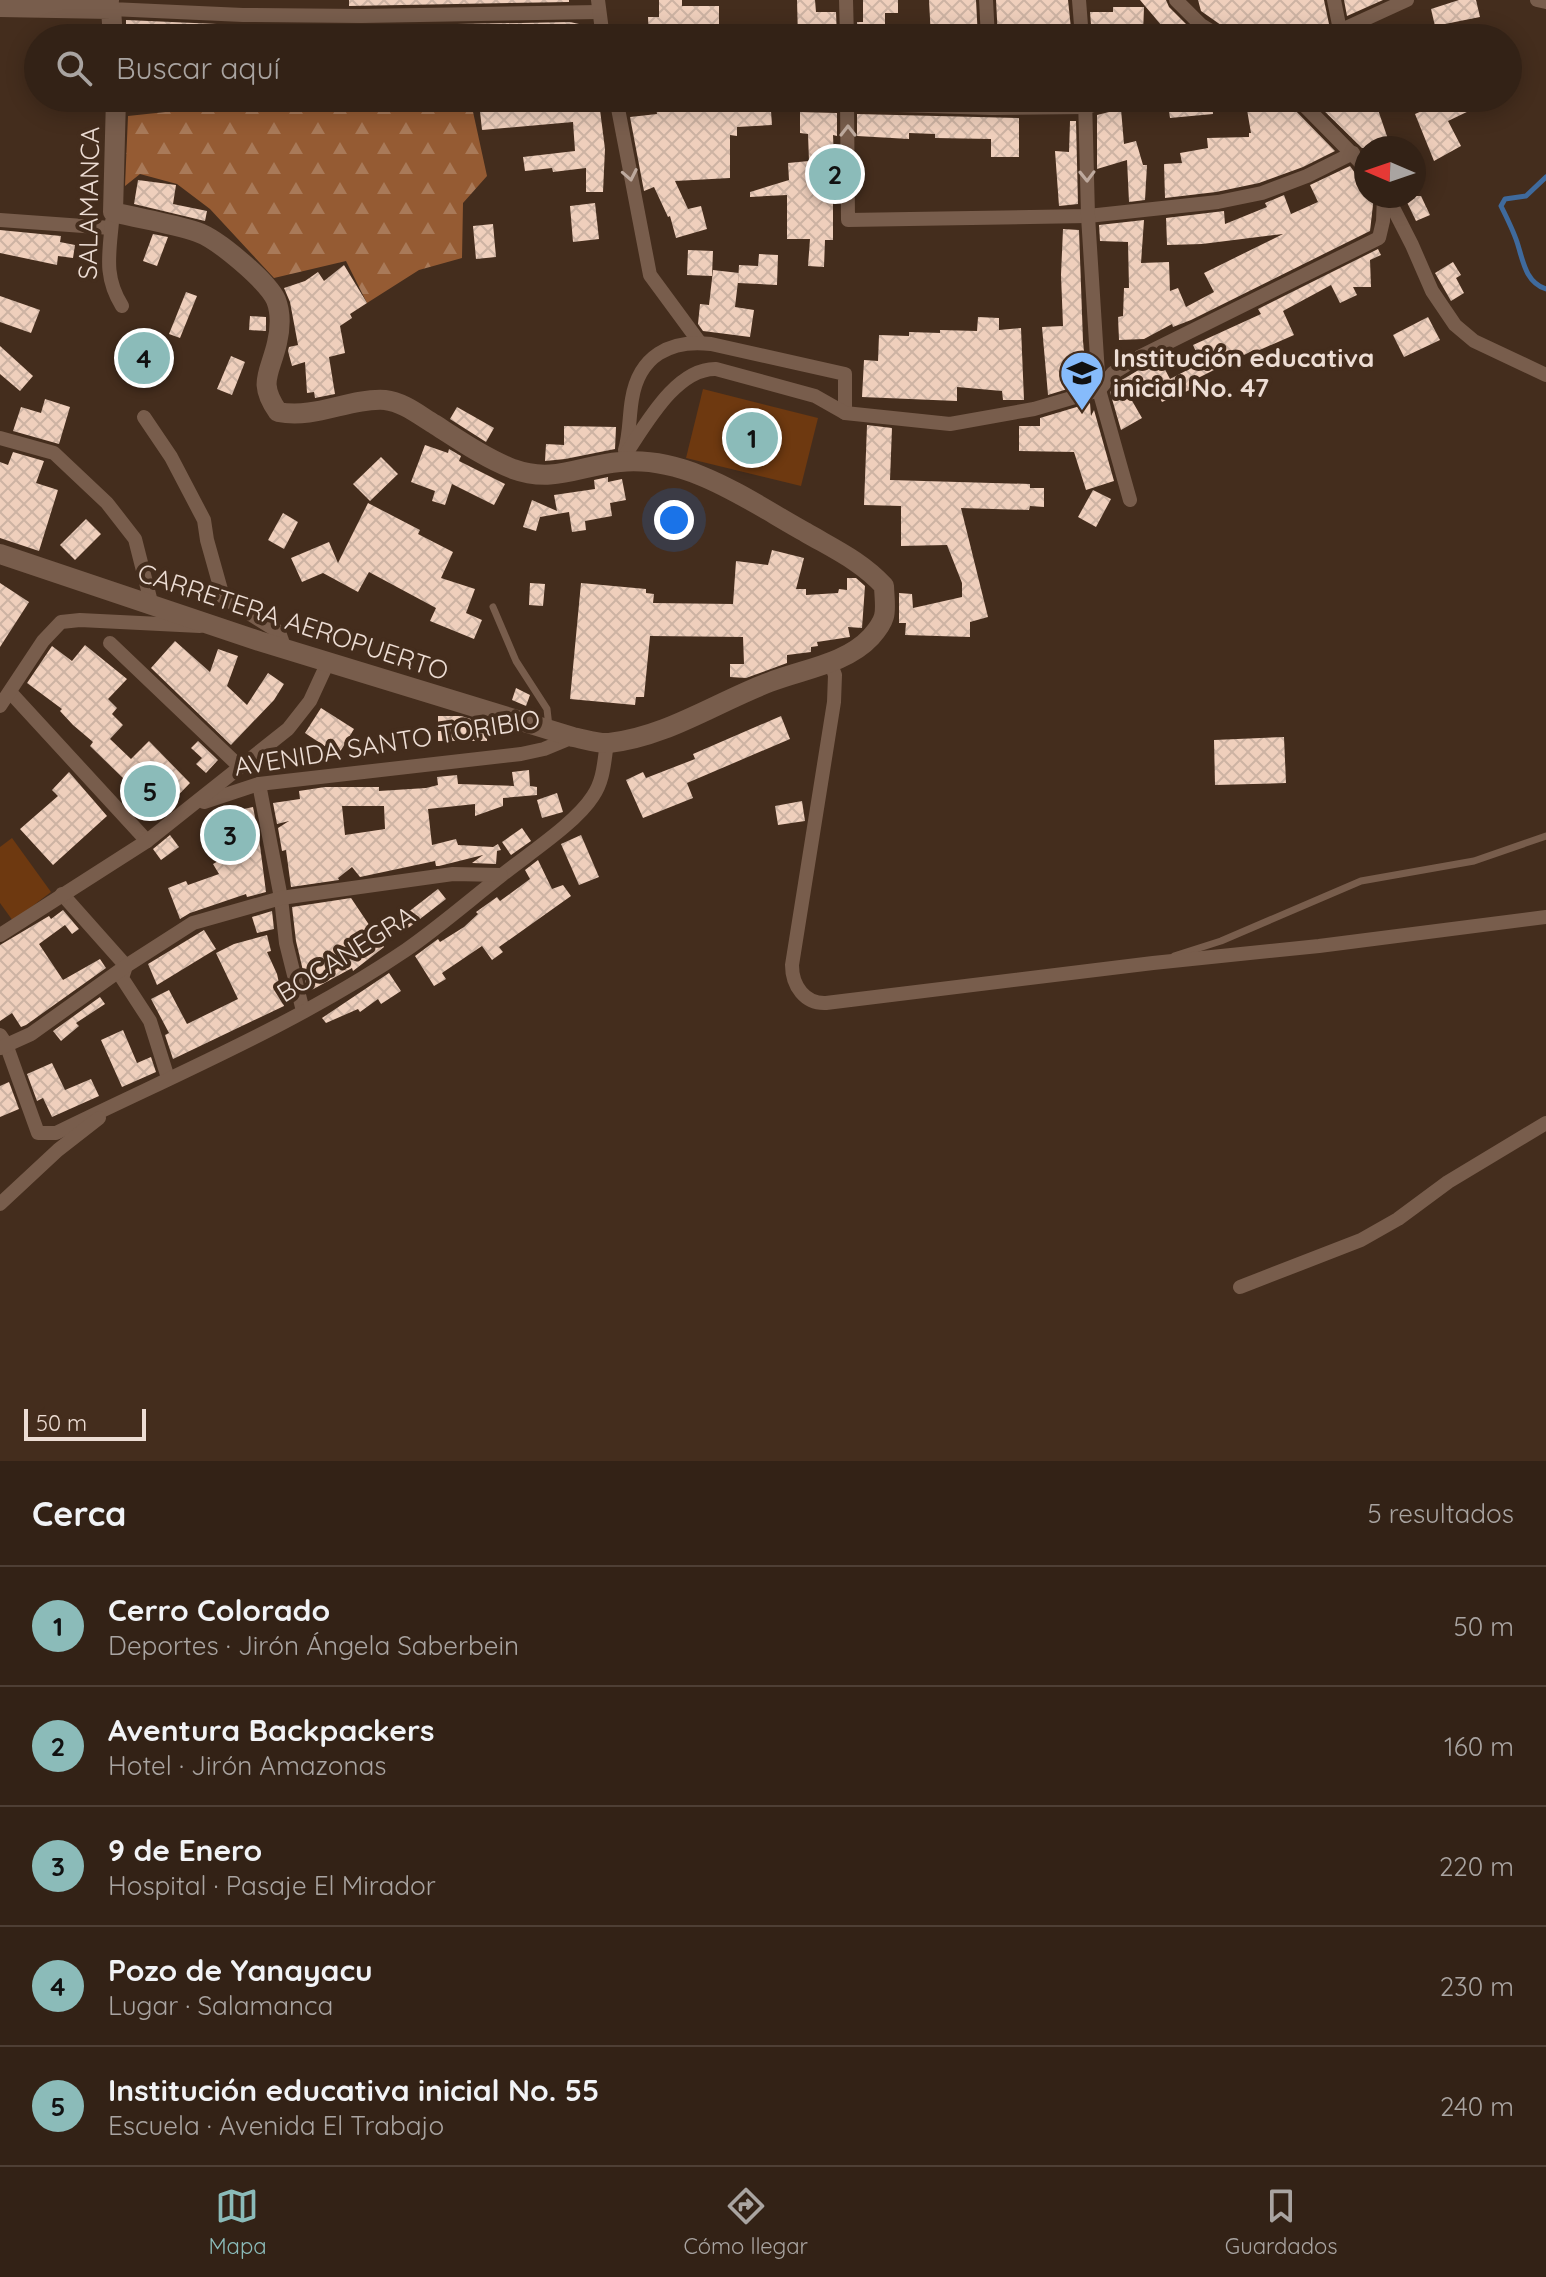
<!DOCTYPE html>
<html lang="es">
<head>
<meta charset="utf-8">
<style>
  :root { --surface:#332216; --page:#3b2a1f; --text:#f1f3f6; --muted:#a9a4a1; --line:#4e3f35; --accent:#8bbbb9 }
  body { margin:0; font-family:Quicksand,sans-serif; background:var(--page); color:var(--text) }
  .compass { position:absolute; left:1354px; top:136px; width:72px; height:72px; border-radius:50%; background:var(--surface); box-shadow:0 4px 20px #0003; rotate:272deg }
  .scale { position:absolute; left:24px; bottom:20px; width:122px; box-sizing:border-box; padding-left:8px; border:4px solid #edddd4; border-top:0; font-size:22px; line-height:28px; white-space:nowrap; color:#edddd4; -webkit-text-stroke:6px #442d1d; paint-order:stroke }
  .you { position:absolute; left:674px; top:520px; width:28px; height:28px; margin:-20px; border:6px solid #fff; border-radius:50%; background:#1a73e8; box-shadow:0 0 0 12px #1a73e833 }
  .badge { display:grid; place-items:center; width:52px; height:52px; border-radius:50%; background:var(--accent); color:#111; font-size:26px; font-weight:700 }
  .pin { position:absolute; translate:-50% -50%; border:4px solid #fff; box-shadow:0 2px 8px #0006 }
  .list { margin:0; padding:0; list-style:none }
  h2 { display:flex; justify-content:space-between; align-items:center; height:104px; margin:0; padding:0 32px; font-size:34px }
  h2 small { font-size:26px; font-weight:400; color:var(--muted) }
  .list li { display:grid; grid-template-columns:52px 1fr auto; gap:24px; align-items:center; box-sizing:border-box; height:120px; padding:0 32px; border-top:2px solid var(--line) }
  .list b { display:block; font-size:30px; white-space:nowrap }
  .list p { margin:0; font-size:26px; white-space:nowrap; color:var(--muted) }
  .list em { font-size:26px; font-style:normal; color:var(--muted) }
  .icon { flex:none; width:44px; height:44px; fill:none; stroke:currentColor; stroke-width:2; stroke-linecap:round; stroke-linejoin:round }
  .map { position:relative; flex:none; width:1546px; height:1461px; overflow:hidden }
  .search { position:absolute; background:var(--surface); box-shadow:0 4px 20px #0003; left:24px; right:24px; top:24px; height:88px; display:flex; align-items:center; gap:20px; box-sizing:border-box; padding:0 28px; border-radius:44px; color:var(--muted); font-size:30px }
  .sheet { height:704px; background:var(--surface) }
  nav { display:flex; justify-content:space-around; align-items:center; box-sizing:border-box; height:112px; border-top:2px solid var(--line); background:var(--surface); font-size:22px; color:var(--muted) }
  nav a { display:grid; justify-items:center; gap:4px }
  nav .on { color:var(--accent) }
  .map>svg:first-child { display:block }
  .forest { fill:url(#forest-firs) }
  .green { fill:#6e3910 }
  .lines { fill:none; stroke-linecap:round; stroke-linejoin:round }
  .stream { stroke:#3f6a9d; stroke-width:5 }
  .building { fill:url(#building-cross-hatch); fill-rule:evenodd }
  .service { stroke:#785d4c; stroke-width:7 }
  .minor { stroke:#785d4c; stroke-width:14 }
  .secondary { stroke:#785d4c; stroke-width:20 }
  .oneway { stroke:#beaa9e }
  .labels { text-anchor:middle; stroke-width:8; stroke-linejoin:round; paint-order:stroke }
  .street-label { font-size:26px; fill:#edddd4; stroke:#442d1d }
  .poi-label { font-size:26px; font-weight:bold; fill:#edddd4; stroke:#442d1d; text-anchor:start }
</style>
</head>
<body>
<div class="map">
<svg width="1546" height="1461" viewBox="0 0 1546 1461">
  <defs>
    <pattern id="forest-firs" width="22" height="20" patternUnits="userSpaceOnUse" patternTransform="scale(2)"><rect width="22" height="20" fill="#955b33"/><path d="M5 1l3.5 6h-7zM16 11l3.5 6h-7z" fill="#a97a59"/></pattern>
    <pattern id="building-cross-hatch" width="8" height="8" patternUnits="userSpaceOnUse" patternTransform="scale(2)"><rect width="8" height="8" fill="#efcfbc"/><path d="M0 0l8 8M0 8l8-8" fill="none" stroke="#cdb3a3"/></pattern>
  </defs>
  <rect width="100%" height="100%" fill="#442d1d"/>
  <path class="forest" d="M232,98H349L355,105L391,98H470L487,176L463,203L462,258L419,270L367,303L346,261L274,278L210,209L177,184L140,174L125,186L128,116L231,105Z"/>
  <g class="green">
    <path d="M703,389L818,418L801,486L686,458Z"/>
    <path d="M12,838L51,892L13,921L0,903V847Z"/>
  </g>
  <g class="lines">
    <path class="stream" d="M1546,177L1526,196L1505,199L1501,206C1507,218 1513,230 1517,242C1523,260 1525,282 1546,289"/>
  </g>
  <g class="building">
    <path d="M349,0H569V2L349,6Z"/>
    <path d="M659,0H682V6H719V37L649,38L648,17H659Z"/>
    <path d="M797,0H815L816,12H836L837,38H798Z"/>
    <path d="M863,0H898V13H885V38H857V22H863Z"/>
    <path d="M929,0H976L978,38H965V36L931,38Z"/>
    <path d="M996,0H1068L1072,38H998Z"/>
    <path d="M1140,0H1166L1169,7L1200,38H1172Z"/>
    <path d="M1198,0H1324L1329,24L1311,31L1312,36L1305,38H1232L1228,30L1201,11Z"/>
    <path d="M1344,0H1383L1347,16Z"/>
    <path d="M1459,0H1476L1480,17L1435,26L1431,9Z"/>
    <path d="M1113,7H1144L1143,34H1137L1138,38H1092L1090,12H1113Z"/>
    <path d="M126,20L217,24V38H126Z"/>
    <path d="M570,22L579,24V38H352L351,26Z"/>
    <path d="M129,98H168V109L129,111Z"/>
    <path d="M516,98H593V102H599L605,149L603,192H586V168L553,172L552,168L525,171L523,157L575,151L573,122L482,130L479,102Z"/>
    <path d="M1167,98H1212L1213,114L1170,118Z"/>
    <path d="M1245,98H1287L1290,105L1335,151L1303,167L1259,183L1216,192L1165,198L1164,164L1182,163L1180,153L1208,148L1207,138L1249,137V133H1251Z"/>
    <path d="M1311,98H1374L1391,148H1362Z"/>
    <path d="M1452,98H1496L1448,121L1461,146L1434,161L1415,114Z"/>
    <path d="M655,100H665L669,106L675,108L771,111L772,125L737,127V136L730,135V178L675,181L688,209L701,206L707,229L676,238L670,216L668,217L654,187L644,191L630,117L657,114Z"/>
    <path d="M1121,109L1124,144L1136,141L1143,165H1147L1145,200L1129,202L1127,160L1097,169V115Z"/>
    <path d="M800,112L837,113V136L833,135L836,203H833V240H825L824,267L808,266L810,239H787V195L750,197V192L789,180L788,163L809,161L808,134L800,133Z"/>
    <path d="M857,114L1019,118V157H991V139L935,138V134L909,133V139L857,136Z"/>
    <path d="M1070,121H1076L1078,204L1059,206L1055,151L1069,152Z"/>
    <path d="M1350,166L1360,180L1366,178V196H1374L1370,231L1191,320L1173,327L1172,324L1144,339L1119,340L1118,317L1123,316L1124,288H1129L1128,242L1100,241L1099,225L1144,220L1141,263L1169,262L1170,291L1178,288L1186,307L1214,292L1204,273L1283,234L1202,244L1167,245L1166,218L1224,211L1225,224L1267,207L1265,203L1284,195L1291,214L1318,202L1310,185Z"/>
    <path d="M138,180L176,185L173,204L207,211L205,221L134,204Z"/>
    <path d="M1404,196H1421L1430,215L1416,221Z"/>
    <path d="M595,203L599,239L573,242L570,206Z"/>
    <path d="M493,224L496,257L476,259L473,226Z"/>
    <path d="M1063,229L1079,230L1083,341L1087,383L1048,395L1042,327L1063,326L1061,275Z"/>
    <path d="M0,230L61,236L60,242L75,245L73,258L58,256L57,265L0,253Z"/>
    <path d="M153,234L168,237L157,266L143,261Z"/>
    <path d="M1378,249L1381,255L1370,260L1371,287H1353L1357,295L1340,303L1331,285L1283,311L1294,335L1255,352L1254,350L1198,378L1201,385L1162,402L1154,387L1131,399L1142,418L1121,430L1110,392L1120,381L1159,358L1170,379L1201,363L1193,345L1261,314L1258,309Z"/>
    <path d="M688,250L713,251L712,276L687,275Z"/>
    <path d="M759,254L778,255L777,285L738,283L739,265L758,266Z"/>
    <path d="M1453,262L1461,275L1456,278L1464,293L1451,301L1435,273Z"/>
    <path d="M344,265L367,303L350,314L352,318L340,326L345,353L329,357L335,394L315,398L314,392L307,393L305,362L292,366L288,351L289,347L298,345L290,302L284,288L305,281L318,272L324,281Z"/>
    <path d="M713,270L739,273L735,307L754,310L750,337L703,331L698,324L700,304L709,305Z"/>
    <path d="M186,292L197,296L180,338L169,334Z"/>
    <path d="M0,296L40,310L31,333L0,322Z"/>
    <path d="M250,316L266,317V331L249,330Z"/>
    <path d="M978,317L999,318V330L1021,328L1024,400H1003L1002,391L957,387V401L862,397L864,360L878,361L879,335L909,336V332L940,333V330L977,331Z"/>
    <path d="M1428,317L1440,340L1404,357L1393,335Z"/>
    <path d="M0,346L33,376L20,391L0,374Z"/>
    <path d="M231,356L245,362L232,395L217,389Z"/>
    <path d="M45,399L70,407L59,444L13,431L21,407L41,413Z"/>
    <path d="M1090,403L1091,416L1094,410L1114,481L1086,490L1074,452L1019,451V426H1040V418Z"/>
    <path d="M457,407L494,428L486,442L450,419Z"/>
    <path d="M867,425L892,428L890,480L1030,484V488H1044V507L1030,506L1029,510L961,508L988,617L970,622V637L905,635L906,623H899V593L912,594L913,608L962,597V583L947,545L901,546V506L864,505Z"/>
    <path d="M564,426L616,427L615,449L565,459L545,461L546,444L564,445Z"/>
    <path d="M425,445L448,453L449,449L461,456L459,461L505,484L494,505L452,484L445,505L432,501L435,491L411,482Z"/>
    <path d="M13,452L44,461L36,483L58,490L39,551L0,538V462L8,465Z"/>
    <path d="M381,457L398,474L370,501L353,484Z"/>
    <path d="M608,477V482L622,479L626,500L610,503L612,516L585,521L586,530L572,532L569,512L540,517L536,531L523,527L532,500L557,511L554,495L595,489L594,480Z"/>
    <path d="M1093,490L1111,499L1096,527L1078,517Z"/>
    <path d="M368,503L420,530L418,534L453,552L441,578L475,589L466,613L482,620L474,639L430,621L436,608L369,572L358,592L323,573L302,582L291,558L329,542L338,563Z"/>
    <path d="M283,513L298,522L284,549L268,540Z"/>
    <path d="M86,519L101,534L75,560L60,545Z"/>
    <path d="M772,550L804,558L796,589H806V595L838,593L839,589L847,590V578H856L865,586L862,628L848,627L850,637L817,642L818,646L811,647V652L787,655V663L746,678L730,677V664H744L743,637L650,636L644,697H636L635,705L570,699L581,583L646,589V593L654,594L653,603L733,604L736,561L768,565Z"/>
    <path d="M0,583L29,602L0,647Z"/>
    <path d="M530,583L545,584L543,606L529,605Z"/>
    <path d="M175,641L210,672L218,649L238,656L227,686L247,705L268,673L284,684L274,700L231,745L151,668Z"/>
    <path d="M85,645L127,679L108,699L117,708L112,714L123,725L110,739L131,759L149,741L190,783L160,814L90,746L93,742L73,725L60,711L62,709L27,683L52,646L72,661Z"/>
    <path d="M516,688L530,695L526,706L512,700Z"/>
    <path d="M321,708L354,729L338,755L305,733Z"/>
    <path d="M438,716H461L487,724V741H438Z"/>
    <path d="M781,716L790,739L687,783L693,798L643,818L626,780L643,772L646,778L695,759L693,754Z"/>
    <path d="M1284,737L1286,783L1215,785L1214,740Z"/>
    <path d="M198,741L218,760L206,773L196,764L202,758L191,748Z"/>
    <path d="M529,770L530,786L537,787V795L503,798V806L475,816V804L428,809L432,845L456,839L458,845L493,847L498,844L501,850L497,851L496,864L472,863L483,855L439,866H436L435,861L360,877L352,867L338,878L339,880L291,887L286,850L282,851L278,828L289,821L277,824L273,803L300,799L299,791L325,787H379V791L426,788L438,785L437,777L457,775L458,784L514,786L512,772ZM342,806H384L385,829L345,835Z"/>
    <path d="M69,772L107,816L53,865L20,829L58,796L52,790Z"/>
    <path d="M557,793L563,812L542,818L537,800Z"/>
    <path d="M802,801L805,821L778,825L775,806Z"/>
    <path d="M253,807L257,827L220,833L216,815Z"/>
    <path d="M522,828L531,841L511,855L502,842Z"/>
    <path d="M170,835L179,847L161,860L153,849Z"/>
    <path d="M581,835L599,877L579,885L561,844Z"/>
    <path d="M259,838L266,892L247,897L246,894L190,913L180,919L168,888L186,881L188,885L219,874L213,864Z"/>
    <path d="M538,860L552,889L563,885L571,896L499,947L503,952L492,960L482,946L442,973L446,979L434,986L415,956L438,939L440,942L464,927L478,914L476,912L497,897L500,901L530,879L525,870Z"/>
    <path d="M438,889L446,899L403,932L398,925V920Z"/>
    <path d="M351,898L384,947L353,971L352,968L308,992L296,941L292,907Z"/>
    <path d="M63,910L79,929L72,934L65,925L39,944L63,980L100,959L106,968L26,1025L21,1027L12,1013L0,1021V945L49,916L51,919Z"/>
    <path d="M272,911L274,929L257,933L252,917Z"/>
    <path d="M204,930L216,949L157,985L148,964Z"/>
    <path d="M267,935L271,951L267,952L277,974L284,1006L173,1059L165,1035L169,1033L151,999L169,990L187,1024L238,999L216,953L234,944Z"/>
    <path d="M389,973L401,991L381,1004L378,999L360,1012L358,1009L326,1023L322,1018Z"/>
    <path d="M100,997L105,1004L76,1023L79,1026L61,1041L53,1031Z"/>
    <path d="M123,1030L137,1063L151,1057L156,1072L122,1087L101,1040Z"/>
    <path d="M52,1063L65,1090L91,1079L99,1096L52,1117L43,1098L37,1101L27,1074Z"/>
    <path d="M9,1082L19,1109L0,1117V1086Z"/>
  </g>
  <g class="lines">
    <g class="service">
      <path d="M493,607L516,661L547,709L549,727"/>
      <path d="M1174,956L1221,941L1361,881L1474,861L1546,836"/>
    </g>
    <g class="minor">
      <path d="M112,0L111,9L243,15L361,16L598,12"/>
      <path d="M598,0L603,38"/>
      <path d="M846,0L847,38"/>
      <path d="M986,0L988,38"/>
      <path d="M1079,0L1082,38"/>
      <path d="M1176,0L1201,25L1222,38"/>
      <path d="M1334,0L1340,30"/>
      <path d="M1537,0L1546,2"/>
      <path d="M1324,38L1407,0"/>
      <path d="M616,98L650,275L700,343"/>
      <path d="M675,98L992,108L1086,107L1123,98"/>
      <path d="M847,98L848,220L1088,216L1218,202L1262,193L1307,176L1353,153"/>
      <path d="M1085,98L1088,216L1099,390L1130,500"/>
      <path d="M1297,98L1366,168"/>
      <path d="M1387,196L1412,245L1432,291L1455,325L1474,341L1546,375"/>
      <path d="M0,220L111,228"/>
      <path d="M112,222C109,255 104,277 122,306"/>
      <path d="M144,417L171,457L204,520L207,540L223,597L279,632L285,649"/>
      <path d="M0,438L54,453L107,503L135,539L152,606"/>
      <path d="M625,450C630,433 629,416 632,399C639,356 670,339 711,344L845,374V413"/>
      <path d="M621,461C643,430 674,368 716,369L815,396L845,413L950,424L1034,409L1099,390L1113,373L1139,357L1379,238L1383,221L1384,196"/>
      <path d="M110,643L240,767"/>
      <path d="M830,662L835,675L834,702L792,965C792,986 805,1004 826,1003L1153,963L1319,946L1546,917"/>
      <path d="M10,692L147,841"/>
      <path d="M0,706L43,641L61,622L80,620L200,626"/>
      <path d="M259,784L281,898L286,943L303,1011"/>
      <path d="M204,802L259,784L521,754L544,749L573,737"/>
      <path d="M62,894L126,966L122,978L150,1021L168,1078"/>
      <path d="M0,935L147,841L288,729L310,701L328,662"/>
      <path d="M0,1035L6,1044L38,1133H56C174,1075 297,1024 406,950C439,927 470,900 502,875C528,854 576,823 593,796C604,780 604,761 607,743"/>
      <path d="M0,1048L31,1034L126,966L193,923L281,898L453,874L501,875"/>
      <path d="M0,1204L58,1150L99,1118"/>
      <path d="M1240,1287L1361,1240L1398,1219L1448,1182L1546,1123"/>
    </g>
    <g class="secondary">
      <path d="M0,7L111,9L113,38"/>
      <path d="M0,554L259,641L573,737C584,739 598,744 609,743C666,737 717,702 770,682C803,669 846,664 871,637C889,617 885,611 884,586C861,561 834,549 805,532C749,501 688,455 620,462C581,465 554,484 513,469C485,458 459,440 434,424C419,415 403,402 385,400C348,398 317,419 278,412C257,382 270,374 277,343C280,330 281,313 276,300C267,281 218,239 197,232C170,223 141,219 113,212L116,98"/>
    </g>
  </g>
  <defs><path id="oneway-chevron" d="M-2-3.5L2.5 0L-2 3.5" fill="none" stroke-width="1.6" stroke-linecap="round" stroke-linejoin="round" transform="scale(2)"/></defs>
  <g class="oneway">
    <use href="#oneway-chevron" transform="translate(848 131) rotate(-90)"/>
    <use href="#oneway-chevron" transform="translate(630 175) rotate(79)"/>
    <use href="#oneway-chevron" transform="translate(1087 176) rotate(89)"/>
  </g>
  <defs>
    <g id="school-pin" transform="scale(2.3)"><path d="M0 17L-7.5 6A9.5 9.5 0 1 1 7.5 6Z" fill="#86bbfb" stroke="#442d1d"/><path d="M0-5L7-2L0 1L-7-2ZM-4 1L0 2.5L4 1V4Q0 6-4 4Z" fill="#111"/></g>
  </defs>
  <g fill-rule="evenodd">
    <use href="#school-pin" x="1082" y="373"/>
  </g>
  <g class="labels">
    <g class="street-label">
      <text transform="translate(89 203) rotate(-89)" y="9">SALAMANCA</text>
      <text transform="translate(293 622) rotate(18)" y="9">CARRETERA AEROPUERTO</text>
      <text transform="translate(387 743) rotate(-9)" y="9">AVENIDA SANTO TORIBIO</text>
      <text transform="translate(346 954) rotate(-32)" y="9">BOCANEGRA</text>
    </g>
    <g class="poi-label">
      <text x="1113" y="367">Institución educativa<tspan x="1113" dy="30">inicial No. 47</tspan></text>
    </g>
  </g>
</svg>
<svg class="compass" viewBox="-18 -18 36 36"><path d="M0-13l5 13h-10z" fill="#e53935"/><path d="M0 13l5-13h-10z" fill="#a9a4a1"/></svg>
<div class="scale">50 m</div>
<div class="you"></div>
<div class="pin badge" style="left:752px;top:438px">1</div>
<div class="pin badge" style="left:835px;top:174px">2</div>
<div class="pin badge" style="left:230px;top:835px">3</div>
<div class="pin badge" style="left:144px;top:358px">4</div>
<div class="pin badge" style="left:150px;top:791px">5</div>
<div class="search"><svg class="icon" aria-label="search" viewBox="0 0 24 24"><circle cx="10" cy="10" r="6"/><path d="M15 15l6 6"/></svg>Buscar aquí</div>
</div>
<section class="sheet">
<h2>Cerca<small>5 resultados</small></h2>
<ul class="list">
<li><span class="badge">1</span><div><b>Cerro Colorado</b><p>Deportes · Jirón Ángela Saberbein</p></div><em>50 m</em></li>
<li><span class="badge">2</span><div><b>Aventura Backpackers</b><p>Hotel · Jirón Amazonas</p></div><em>160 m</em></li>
<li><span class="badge">3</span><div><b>9 de Enero</b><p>Hospital · Pasaje El Mirador</p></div><em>220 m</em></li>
<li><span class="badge">4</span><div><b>Pozo de Yanayacu</b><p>Lugar · Salamanca</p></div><em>230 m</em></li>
<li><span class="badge">5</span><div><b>Institución educativa inicial No. 55</b><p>Escuela · Avenida El Trabajo</p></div><em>240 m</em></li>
</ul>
</section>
<nav>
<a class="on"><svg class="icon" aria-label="map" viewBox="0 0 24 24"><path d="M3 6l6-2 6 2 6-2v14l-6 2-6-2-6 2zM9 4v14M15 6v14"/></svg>Mapa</a>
<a><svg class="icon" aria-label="directions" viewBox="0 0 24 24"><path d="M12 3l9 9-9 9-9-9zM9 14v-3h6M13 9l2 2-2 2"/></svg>Cómo llegar</a>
<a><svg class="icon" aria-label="saved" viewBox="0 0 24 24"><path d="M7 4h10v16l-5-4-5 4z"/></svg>Guardados</a>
</nav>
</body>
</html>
